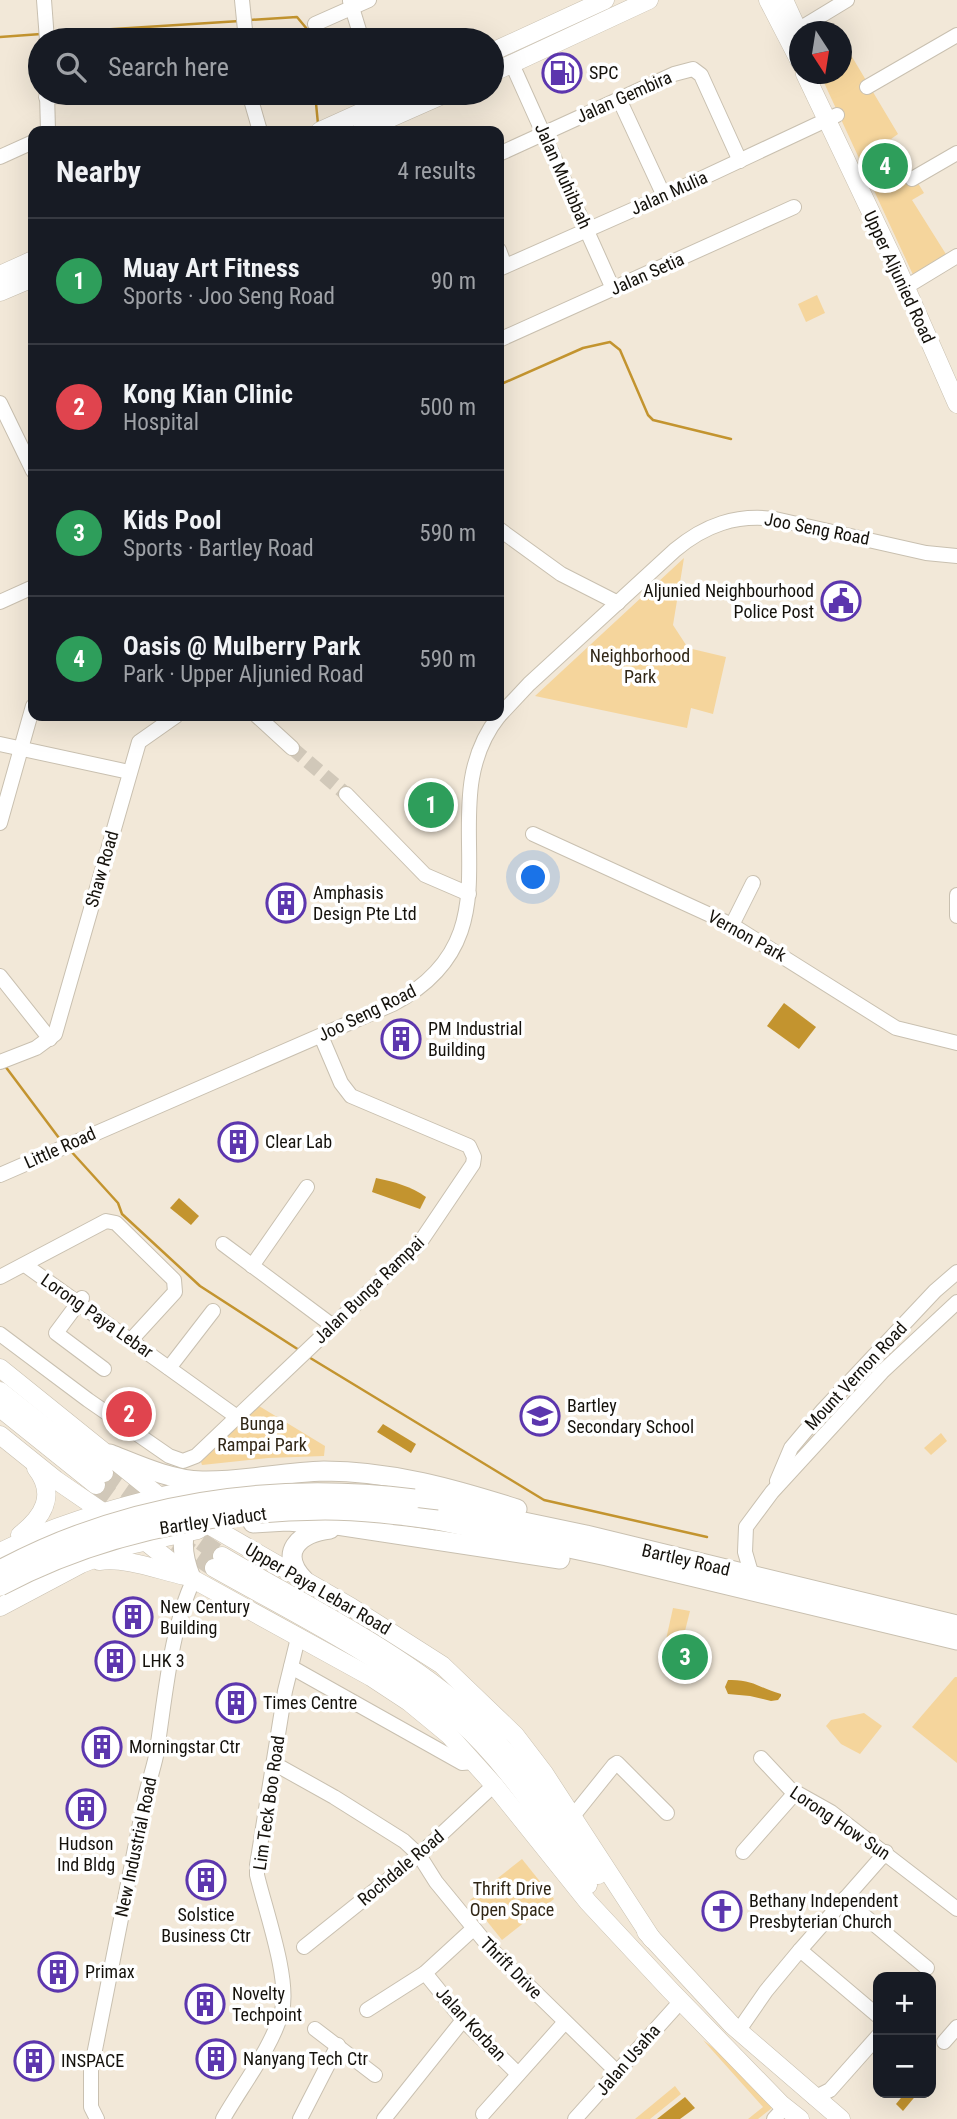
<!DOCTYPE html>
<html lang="en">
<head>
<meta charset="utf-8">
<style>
  :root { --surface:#171b24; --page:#242831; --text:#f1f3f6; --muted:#9ea1a6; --line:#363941; --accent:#8c9099 }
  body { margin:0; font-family:"Roboto Condensed",sans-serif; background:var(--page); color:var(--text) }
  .controls { position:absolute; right:21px; bottom:21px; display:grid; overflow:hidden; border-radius:14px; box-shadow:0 7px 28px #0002 }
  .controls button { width:63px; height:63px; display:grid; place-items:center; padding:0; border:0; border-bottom:2px solid var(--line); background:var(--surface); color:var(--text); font:35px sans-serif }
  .compass { position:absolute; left:789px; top:21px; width:63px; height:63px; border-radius:50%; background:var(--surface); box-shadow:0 7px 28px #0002; rotate:168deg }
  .you { position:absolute; left:534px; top:878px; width:24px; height:24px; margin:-18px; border:5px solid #fff; border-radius:50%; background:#1a73e8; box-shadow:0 0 0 10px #1a73e833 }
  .badge { display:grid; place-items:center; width:46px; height:46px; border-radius:50%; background:var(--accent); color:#fff; font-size:23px; font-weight:700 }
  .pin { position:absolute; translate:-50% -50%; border:4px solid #fff; box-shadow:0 2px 7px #0006 }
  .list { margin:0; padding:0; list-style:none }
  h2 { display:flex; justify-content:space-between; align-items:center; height:91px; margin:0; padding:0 28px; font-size:30px }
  h2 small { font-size:23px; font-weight:400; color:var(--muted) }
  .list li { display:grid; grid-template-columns:46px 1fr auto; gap:21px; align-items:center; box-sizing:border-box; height:126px; padding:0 28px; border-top:2px solid var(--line) }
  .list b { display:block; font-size:26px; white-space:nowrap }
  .list p { margin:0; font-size:23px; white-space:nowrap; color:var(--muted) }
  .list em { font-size:23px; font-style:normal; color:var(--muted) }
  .icon { flex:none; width:38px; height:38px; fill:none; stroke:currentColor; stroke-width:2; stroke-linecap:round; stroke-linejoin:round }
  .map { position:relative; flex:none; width:957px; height:2119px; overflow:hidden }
  .search { position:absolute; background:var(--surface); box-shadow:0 7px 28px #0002; left:28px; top:28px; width:476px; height:77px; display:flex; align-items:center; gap:18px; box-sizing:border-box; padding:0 24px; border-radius:38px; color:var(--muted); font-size:26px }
  .panel { position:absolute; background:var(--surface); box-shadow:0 7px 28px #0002; left:28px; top:126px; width:476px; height:595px; border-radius:14px }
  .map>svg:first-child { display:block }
  .green { fill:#f5d59c }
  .water { fill:#c3942f }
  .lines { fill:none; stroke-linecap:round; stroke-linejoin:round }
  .stream { stroke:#c3942f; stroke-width:2.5 }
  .minor-tunnel { stroke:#d1c8b9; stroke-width:14; stroke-dasharray:14 7; stroke-linecap:butt }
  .major-tunnel { stroke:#d1c8b9; stroke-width:18; stroke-dasharray:18 9; stroke-linecap:butt }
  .minor-casing { stroke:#c9c0b0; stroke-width:16 }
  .major-casing { stroke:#c9c0b0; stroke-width:19 }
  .highway-casing { stroke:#c9c0b0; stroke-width:21 }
  .minor { stroke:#fff; stroke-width:14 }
  .major { stroke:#fff; stroke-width:18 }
  .highway { stroke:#fff; stroke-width:19 }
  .highway-bridge-casing { stroke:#c9c0b0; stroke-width:21; stroke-linecap:butt }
  .highway-bridge { stroke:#fff; stroke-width:19 }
  .labels { text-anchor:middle; stroke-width:7; stroke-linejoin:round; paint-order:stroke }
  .poi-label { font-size:18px; fill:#15120c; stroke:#fff; text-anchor:start }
  .street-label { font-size:18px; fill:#15120c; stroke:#fff }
  .park-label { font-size:18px; fill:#312717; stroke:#fff }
</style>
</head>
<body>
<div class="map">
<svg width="957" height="2119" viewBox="0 0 957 2119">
  <rect width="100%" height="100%" fill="#f2e8d8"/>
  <g class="green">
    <path d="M842,40L898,134L891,139L924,193L912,200L949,259L915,279L820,74H842Z"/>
    <path d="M817,295L825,313L806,322L798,304Z"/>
    <path d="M684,558L673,625L688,648L726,657L713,714L691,708L687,728L535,696Z"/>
    <path d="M259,1406L325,1446L324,1456L268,1458L202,1465L201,1462Z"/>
    <path d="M941,1433L947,1441L931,1455L924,1448Z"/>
    <path d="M673,1608L690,1611L681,1647L665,1644Z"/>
    <path d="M955,1677H957V1763L912,1727Z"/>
    <path d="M864,1713L882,1726L860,1754L841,1744L826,1726L831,1720Z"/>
    <path d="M522,1859L554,1899L502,1940L470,1900Z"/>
    <path d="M703,2040L731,2061L772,2108L758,2119H748L763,2107Z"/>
    <path d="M675,2086L681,2094L650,2119H635Z"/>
  </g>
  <g class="water">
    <path d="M784,1003L816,1027L799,1049L767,1026Z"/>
    <path d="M376,1178C394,1182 411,1186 426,1197L420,1209L372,1192Z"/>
    <path d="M179,1198L199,1216L191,1225L170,1208Z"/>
    <path d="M383,1424L416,1444L411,1453L377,1432Z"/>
    <path d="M728,1680C753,1679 759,1688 781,1694V1696L778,1700L771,1701L750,1696L728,1694L725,1687Z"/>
    <path d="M905,2093H918L903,2111L896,2104Z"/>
    <path d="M685,2097L695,2108L680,2119H657Z"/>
  </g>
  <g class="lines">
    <g class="stream">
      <path d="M250,20L297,17L307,29L308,40"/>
      <path d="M51,33L240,21"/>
      <path d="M0,37L41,34"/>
      <path d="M315,93L318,124"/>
      <path d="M499,385L583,348L610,342L620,350L648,415L653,420L731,439"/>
      <path d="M5,1066L62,1142"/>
      <path d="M69,1149L118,1203L122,1214L200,1286L299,1350"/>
      <path d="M307,1356L544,1500L707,1537"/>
    </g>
    <path class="minor-tunnel" d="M292,748L346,794"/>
    <g class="major-tunnel">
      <path d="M104,1473L153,1507"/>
      <path d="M96,1485L133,1512"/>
      <path d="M179,1526L222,1556"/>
      <path d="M176,1542L214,1568"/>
    </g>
    <g class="minor-casing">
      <g id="minor">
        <path d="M44,0L47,40"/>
        <path d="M242,0L246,40"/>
        <path d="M350,1L362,40"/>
        <path d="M315,24L369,0"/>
        <path d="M791,34L847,0"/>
        <path d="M512,64L613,289"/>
        <path d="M867,87L957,35"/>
        <path d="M47,93L48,131"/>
        <path d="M183,93L189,96"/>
        <path d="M249,93L260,131"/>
        <path d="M46,97L99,93"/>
        <path d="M619,99L664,196"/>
        <path d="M499,154L674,74L693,69L701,75L740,161"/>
        <path d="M0,157L33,142"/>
        <path d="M912,179L957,153"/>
        <path d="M499,250L505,266"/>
        <path d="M499,269L664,196L837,115"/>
        <path d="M906,287L957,256"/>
        <path d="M499,340L794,207"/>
        <path d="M0,403L33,471"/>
        <path d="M499,529L561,574L618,603"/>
        <path d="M0,602L33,587"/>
        <path d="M257,716L292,748"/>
        <path d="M499,716L529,684L675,550C705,525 736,514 775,519L926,553L957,556"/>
        <path d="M0,744L129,772"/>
        <path d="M346,794L425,875L469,894"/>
        <path d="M0,823L33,706"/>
        <path d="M533,834L732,925L896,1028L957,1043"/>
        <path d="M957,895V916"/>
        <path d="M732,925L753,883"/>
        <path d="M0,976L50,1039"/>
        <path d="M0,1062L36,1048L55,1034L139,742L176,716"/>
        <path d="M0,1175L393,1004C529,932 425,809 499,716"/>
        <path d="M223,1244L333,1326"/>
        <path d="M25,1265L237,1417"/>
        <path d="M252,1266L307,1187"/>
        <path d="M0,1277L106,1221L116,1223L174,1280L175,1292L131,1340"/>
        <path d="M82,1298L56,1333L104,1369"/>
        <path d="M0,1334L88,1400L169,1456L183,1461L196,1456L419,1244L473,1164L474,1157L469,1146L351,1096L341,1083L321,1036"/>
        <path d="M169,1368L213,1311"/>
        <path d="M777,1481L791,1448L823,1410L935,1291L957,1272"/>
        <path d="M752,1576L745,1552L746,1527L772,1492L882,1372L957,1302"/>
        <path d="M291,1667L462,1763L474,1762"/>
        <path d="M761,1758L790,1789L831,1812L957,1909"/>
        <path d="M275,1764L334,1797L404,1841L419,1855L436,1882L491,1949L617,2072"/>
        <path d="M573,1816L614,1765L617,1763L667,1813"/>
        <path d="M743,1852L795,1793"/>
        <path d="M844,1899L927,1968"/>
        <path d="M304,1947L419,1855L494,1785"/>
        <path d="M800,1950L878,2016"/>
        <path d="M425,1973L463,2020L518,2074"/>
        <path d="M367,2010L425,1973L473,1929"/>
        <path d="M315,2029L375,2075"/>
        <path d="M739,2030L766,1991L800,1950L886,1852"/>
        <path d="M944,2042L957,2027"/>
        <path d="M814,2098L830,2090L878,2036"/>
        <path d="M483,2114L565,2022"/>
        <path d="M97,2119L91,2107V2070C109,1983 125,1895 143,1808C146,1790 152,1774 156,1756C165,1701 170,1629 194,1579"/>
        <path d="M223,2119C241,2087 273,2046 282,2011C290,1979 265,1909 257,1875V1865L285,1691L298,1638"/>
        <path d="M300,2119L338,2045"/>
        <path d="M384,2119L463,2020"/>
        <path d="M575,2119L681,2001"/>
        <path d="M774,2119L785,2107"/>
      </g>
    </g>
    <g class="major-casing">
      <g id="major">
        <path d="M768,0L800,62"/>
        <path d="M784,0L800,35"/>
        <path d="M492,52L605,0"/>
        <path d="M492,73L649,0"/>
        <path d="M805,74L896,265L957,404"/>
        <path d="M320,131L404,93"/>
        <path d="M361,131L447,93"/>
        <path d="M0,275L33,260"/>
        <path d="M0,292L33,278"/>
        <path d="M0,1368L160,1497L351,1607L442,1665L515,1735L544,1773L652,1939"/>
        <path d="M0,1391L104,1473"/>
        <path d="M0,1408L96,1485"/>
        <path d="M0,1435L56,1480L145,1541L191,1578L371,1677L409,1702L449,1735L494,1785L588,1902L670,1990L781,2104L800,2119"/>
        <path d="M20,1535C43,1517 57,1495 36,1468"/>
        <path d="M0,1552C52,1526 104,1511 160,1497"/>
        <path d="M222,1556C303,1604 400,1651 469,1713C520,1760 557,1821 598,1875"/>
        <path d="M99,1561C126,1557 158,1570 185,1576"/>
        <path d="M214,1568C297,1615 386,1658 459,1721C508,1764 550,1831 588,1885"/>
        <path d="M0,1607L81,1564L130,1545L198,1530"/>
        <path d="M646,1932L732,2025L841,2119"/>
      </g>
    </g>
    <g class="highway-casing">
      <g id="highway">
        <path d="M110,1454C138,1465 170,1480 202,1481C243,1482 283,1472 324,1471C391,1471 454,1489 517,1509"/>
        <path d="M160,1497L206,1487"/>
        <path d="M414,1499L586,1535L957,1625"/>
        <path d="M437,1520L607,1556L957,1640"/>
        <path d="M253,1523L287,1521L337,1525L560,1559"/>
        <path d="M191,1578C182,1556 178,1530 196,1511"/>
        <path d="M304,1580C278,1553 298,1533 330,1529"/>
      </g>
    </g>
    <use href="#minor" class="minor"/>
    <use href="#major" class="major"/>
    <use href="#highway" class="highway"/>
    <g class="highway-bridge-casing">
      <g id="highway-bridge">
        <path d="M0,1570C127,1502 272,1481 414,1499"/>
        <path d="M0,1586C100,1533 212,1511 325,1510C362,1510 400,1515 437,1520"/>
      </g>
    </g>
    <use href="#highway-bridge" class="highway-bridge"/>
  </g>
  <defs>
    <g id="fuel-ring" transform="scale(2.0125)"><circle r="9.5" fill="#fff" stroke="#5c36ae" stroke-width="1.5"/><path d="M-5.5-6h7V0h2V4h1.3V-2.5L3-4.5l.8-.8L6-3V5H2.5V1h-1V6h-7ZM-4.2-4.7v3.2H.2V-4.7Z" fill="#5c36ae"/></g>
    <g id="civic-ring" transform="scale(2.0125)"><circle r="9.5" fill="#fff" stroke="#5c36ae" stroke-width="1.5"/><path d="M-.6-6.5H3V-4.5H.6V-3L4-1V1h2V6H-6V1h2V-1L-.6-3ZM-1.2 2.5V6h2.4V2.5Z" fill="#5c36ae"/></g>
    <g id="building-ring" transform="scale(2.0125)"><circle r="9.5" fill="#fff" stroke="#5c36ae" stroke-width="1.5"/><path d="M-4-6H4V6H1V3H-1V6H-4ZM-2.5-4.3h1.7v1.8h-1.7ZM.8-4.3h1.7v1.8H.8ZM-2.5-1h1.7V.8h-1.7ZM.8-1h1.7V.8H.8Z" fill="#5c36ae"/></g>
    <g id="school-ring" transform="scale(2.0125)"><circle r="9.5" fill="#fff" stroke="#5c36ae" stroke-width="1.5"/><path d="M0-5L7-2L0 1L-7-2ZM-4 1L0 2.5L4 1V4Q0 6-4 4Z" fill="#5c36ae"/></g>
    <g id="church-ring" transform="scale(2.0125)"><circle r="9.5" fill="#fff" stroke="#5c36ae" stroke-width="1.5"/><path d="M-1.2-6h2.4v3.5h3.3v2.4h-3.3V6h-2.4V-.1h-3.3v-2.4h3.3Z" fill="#5c36ae"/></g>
  </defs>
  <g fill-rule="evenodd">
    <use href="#fuel-ring" x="562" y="73"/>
    <use href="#civic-ring" x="841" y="601"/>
    <use href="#building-ring" x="286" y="903"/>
    <use href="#building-ring" x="401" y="1039"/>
    <use href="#building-ring" x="238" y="1142"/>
    <use href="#school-ring" x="540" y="1416"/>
    <use href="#building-ring" x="133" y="1617"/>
    <use href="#building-ring" x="115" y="1661"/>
    <use href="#building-ring" x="236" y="1703"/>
    <use href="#building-ring" x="102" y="1747"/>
    <use href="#building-ring" x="86" y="1809"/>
    <use href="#building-ring" x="206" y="1880"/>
    <use href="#church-ring" x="722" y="1911"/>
    <use href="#building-ring" x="58" y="1972"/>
    <use href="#building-ring" x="205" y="2004"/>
    <use href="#building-ring" x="216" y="2059"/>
    <use href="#building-ring" x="34" y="2061"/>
  </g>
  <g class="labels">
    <g class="poi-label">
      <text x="589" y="79">SPC</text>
      <text x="814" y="597" text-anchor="end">Aljunied Neighbourhood<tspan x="814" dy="21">Police Post</tspan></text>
      <text x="313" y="899">Amphasis<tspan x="313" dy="21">Design Pte Ltd</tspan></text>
      <text x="428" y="1035">PM Industrial<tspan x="428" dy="21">Building</tspan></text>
      <text x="265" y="1148">Clear Lab</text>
      <text x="567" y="1412">Bartley<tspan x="567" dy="21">Secondary School</tspan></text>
      <text x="160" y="1613">New Century<tspan x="160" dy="21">Building</tspan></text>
      <text x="142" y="1667">LHK 3</text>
      <text x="263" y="1709">Times Centre</text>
      <text x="129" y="1753">Morningstar Ctr</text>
      <text x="86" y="1850" text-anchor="middle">Hudson<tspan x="86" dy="21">Ind Bldg</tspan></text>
      <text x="749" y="1907">Bethany Independent<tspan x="749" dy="21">Presbyterian Church</tspan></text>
      <text x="206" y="1921" text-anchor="middle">Solstice<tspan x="206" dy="21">Business Ctr</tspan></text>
      <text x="85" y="1978">Primax</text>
      <text x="232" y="2000">Novelty<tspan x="232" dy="21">Techpoint</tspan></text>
      <text x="243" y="2065">Nanyang Tech Ctr</text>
      <text x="61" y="2067">INSPACE</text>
    </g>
    <g class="street-label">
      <text transform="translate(624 97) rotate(-24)" y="6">Jalan Gembira</text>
      <text transform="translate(563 176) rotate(66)" y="6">Jalan Muhibbah</text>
      <text transform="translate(669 193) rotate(-24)" y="6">Jalan Mulia</text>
      <text transform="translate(647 274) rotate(-24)" y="6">Jalan Setia</text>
      <text transform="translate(899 277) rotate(65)" y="6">Upper Aljunied Road</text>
      <text transform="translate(817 529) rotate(11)" y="6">Joo Seng Road</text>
      <text transform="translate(102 869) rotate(-74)" y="6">Shaw Road</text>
      <text transform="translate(747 936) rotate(29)" y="6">Vernon Park</text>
      <text transform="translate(367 1013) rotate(-26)" y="6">Joo Seng Road</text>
      <text transform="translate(60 1148) rotate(-24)" y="6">Little Road</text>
      <text transform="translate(369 1290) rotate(-44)" y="6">Jalan Bunga Rampai</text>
      <text transform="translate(97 1316) rotate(35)" y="6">Lorong Paya Lebar</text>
      <text transform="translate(856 1376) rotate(-47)" y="6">Mount Vernon Road</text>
      <text transform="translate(213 1521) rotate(-8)" y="6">Bartley Viaduct</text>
      <text transform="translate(686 1560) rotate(13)" y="6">Bartley Road</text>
      <text transform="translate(318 1589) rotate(30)" y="6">Upper Paya Lebar Road</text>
      <text transform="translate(269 1803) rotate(-82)" y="6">Lim Teck Boo Road</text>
      <text transform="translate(840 1823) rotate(34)" y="6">Lorong How Sun</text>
      <text transform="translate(136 1847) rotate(-78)" y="6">New Industrial Road</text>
      <text transform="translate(401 1868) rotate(-40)" y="6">Rochdale Road</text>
      <text transform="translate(511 1968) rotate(45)" y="6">Thrift Drive</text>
      <text transform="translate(471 2024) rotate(47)" y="6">Jalan Korban</text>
      <text transform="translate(628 2060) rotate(-49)" y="6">Jalan Usaha</text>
    </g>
    <g class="park-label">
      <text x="640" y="662">Neighborhood<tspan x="640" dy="21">Park</tspan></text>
      <text x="262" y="1430">Bunga<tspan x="262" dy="21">Rampai Park</tspan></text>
      <text x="512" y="1895">Thrift Drive<tspan x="512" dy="21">Open Space</tspan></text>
    </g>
  </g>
</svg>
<div class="controls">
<button>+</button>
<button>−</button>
</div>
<svg class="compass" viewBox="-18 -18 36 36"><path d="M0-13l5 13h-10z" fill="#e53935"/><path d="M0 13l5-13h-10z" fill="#9ea1a6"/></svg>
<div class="you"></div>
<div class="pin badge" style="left:431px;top:805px;background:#2e9e5b">1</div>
<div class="pin badge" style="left:129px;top:1414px;background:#e0444e">2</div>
<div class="pin badge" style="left:685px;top:1657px;background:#2e9e5b">3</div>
<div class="pin badge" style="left:885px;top:166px;background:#2e9e5b">4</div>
<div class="search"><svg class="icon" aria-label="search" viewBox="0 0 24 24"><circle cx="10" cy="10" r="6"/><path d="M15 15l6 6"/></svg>Search here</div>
<section class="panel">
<h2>Nearby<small>4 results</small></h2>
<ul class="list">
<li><span class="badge" style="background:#2e9e5b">1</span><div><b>Muay Art Fitness</b><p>Sports · Joo Seng Road</p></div><em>90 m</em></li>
<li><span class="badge" style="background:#e0444e">2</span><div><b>Kong Kian Clinic</b><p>Hospital</p></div><em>500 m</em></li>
<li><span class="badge" style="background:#2e9e5b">3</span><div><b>Kids Pool</b><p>Sports · Bartley Road</p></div><em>590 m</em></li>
<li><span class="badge" style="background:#2e9e5b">4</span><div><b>Oasis @ Mulberry Park</b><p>Park · Upper Aljunied Road</p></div><em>590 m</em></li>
</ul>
</section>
</div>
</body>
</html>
